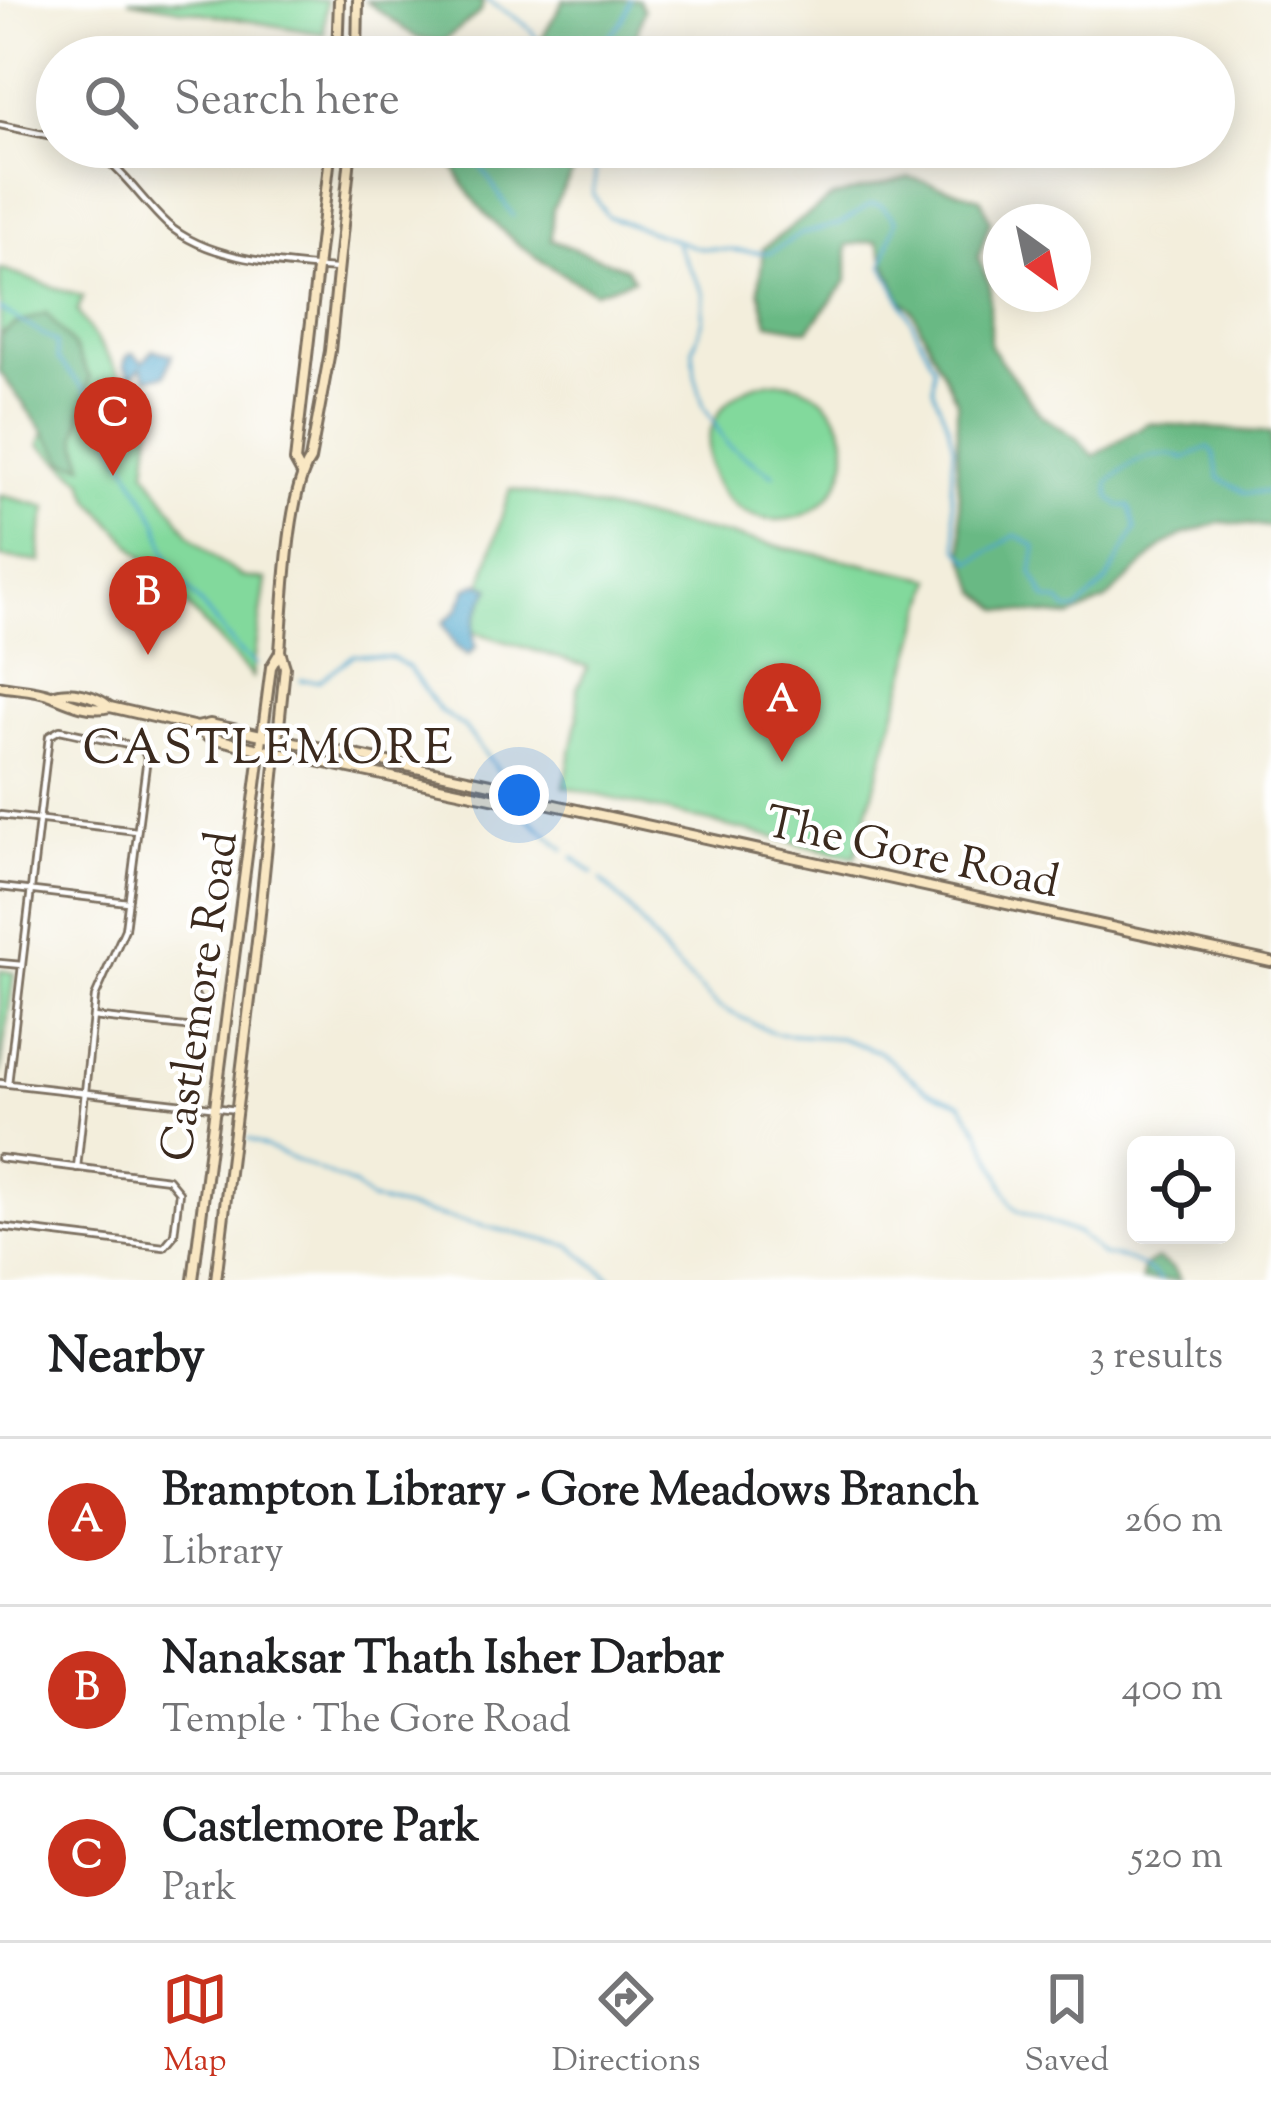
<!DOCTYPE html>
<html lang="en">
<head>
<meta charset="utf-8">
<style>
  :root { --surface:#fff; --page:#f6f6f6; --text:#202124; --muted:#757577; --line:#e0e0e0; --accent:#c8321e }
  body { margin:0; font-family:"Sorts Mill Goudy",serif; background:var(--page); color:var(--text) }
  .controls { position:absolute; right:36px; bottom:36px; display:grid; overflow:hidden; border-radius:18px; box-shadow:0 6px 30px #0003 }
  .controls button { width:108px; height:108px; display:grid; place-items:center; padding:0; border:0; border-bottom:3px solid var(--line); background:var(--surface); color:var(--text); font:60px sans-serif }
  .compass { position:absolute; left:983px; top:204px; width:108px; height:108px; border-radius:50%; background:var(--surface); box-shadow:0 6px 30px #0003; rotate:147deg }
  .you { position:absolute; left:519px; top:795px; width:42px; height:42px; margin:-30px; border:9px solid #fff; border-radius:50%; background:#1a73e8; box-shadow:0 0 0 18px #1a73e833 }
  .badge { display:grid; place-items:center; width:78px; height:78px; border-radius:50%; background:var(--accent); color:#fff; font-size:39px; font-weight:700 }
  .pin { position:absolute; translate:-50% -99px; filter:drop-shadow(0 3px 6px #0008) }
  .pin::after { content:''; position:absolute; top:63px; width:42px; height:36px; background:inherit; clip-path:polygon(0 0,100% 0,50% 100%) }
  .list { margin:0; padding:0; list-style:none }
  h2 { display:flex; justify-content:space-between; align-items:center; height:156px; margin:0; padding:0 48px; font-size:51px }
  h2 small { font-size:39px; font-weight:400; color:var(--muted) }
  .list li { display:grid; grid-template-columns:78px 1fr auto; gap:36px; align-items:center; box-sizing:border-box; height:168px; padding:0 48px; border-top:3px solid var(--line) }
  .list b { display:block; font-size:45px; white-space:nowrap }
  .list p { margin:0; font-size:39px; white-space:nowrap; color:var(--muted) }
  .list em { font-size:39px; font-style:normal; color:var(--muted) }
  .icon { flex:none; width:66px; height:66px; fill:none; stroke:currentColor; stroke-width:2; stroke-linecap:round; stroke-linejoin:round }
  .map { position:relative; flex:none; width:1271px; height:1280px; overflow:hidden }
  .search { position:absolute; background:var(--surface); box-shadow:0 6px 30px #0003; left:36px; right:36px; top:36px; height:132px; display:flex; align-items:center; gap:30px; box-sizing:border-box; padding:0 42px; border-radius:66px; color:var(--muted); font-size:45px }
  .sheet { height:660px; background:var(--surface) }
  nav { display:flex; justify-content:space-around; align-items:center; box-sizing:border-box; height:168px; border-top:3px solid var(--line); background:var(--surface); font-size:33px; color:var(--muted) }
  nav a { display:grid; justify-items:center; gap:6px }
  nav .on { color:var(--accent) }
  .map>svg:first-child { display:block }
  .green { fill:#82d99c; stroke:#5e825d; stroke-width:3 }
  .forest { fill:#69b984; stroke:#527251; stroke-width:3 }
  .water { fill:#50a7cc; stroke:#466875; stroke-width:3 }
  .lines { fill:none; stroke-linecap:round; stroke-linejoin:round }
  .stream { stroke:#50a7cc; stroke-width:3 }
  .minor-casing { stroke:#7b6f60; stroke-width:10 }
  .secondary-casing { stroke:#7b6f60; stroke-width:14 }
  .minor { stroke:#fff; stroke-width:4.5 }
  .secondary { stroke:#f9e7c3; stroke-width:8 }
  .labels { text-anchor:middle; stroke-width:9; stroke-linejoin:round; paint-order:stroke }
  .street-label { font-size:45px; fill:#3b2a1e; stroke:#fff }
  .neighbourhood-label { font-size:48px; letter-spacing:3px; fill:#3b2a1e; stroke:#fff }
</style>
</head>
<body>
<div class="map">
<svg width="1271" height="1280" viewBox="0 0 1271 1280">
  <rect width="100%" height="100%" fill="#fff"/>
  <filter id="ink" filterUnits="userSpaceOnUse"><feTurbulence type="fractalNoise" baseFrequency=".00833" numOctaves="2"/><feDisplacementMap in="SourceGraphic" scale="24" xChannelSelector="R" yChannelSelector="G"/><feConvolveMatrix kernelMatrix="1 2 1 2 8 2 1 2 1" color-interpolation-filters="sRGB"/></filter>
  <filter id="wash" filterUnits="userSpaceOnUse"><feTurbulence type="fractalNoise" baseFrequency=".004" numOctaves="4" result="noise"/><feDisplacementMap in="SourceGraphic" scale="48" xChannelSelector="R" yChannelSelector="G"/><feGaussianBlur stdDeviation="2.7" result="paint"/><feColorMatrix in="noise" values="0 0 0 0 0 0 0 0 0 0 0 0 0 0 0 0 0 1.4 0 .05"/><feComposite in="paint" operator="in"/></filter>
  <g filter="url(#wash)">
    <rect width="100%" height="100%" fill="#f3eedc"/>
    <g class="green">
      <path d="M128,0H326L324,34Z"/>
      <path d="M0,269L83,297L77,311L133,394L154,399L146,471L190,535L220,562L243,577L266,580L252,677L90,499L83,480L40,445L46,426L0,370Z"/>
      <circle cx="777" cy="451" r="69"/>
      <path d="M510,489L933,579L855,857L564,787L578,717L577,688L588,667L468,630Z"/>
      <path d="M0,495L47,507L40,540L41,562L0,557Z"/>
      <path d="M0,970L14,973L0,1075Z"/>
    </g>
    <g class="forest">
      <path d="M483,0L481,12L443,41L417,38L366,1Z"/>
      <path d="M564,0H639L644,10L630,57H531Z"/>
      <path d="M446,147H577L573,171L553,208L551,240L626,268L634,279L595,292C532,259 470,218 446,147Z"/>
      <path d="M909,177L981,198L990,221L978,258L990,286V346L1041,415L1078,439L1094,456L1148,423L1271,433V527L1221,522L1185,534L1162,547L1106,600L1070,617L1001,610L979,592L964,556L957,476V401L912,310L901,299L877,241L847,245V281L808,330L768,323L759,290L763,248L832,197Z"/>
      <path d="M46,313L73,345L90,378L77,436L84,465L66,462L0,372V335L16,324Z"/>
      <path d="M1157,1259L1172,1268L1180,1280H1141L1143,1267Z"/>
    </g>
    <g class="water">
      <path d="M153,350L172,354L165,375L147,378L141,367L131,377L124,365L127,356L133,353L143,362Z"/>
      <path d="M479,583L491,588C480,607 469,625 476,647L468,655L456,647L443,623L458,609L467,588Z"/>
    </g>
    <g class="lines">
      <g class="stream">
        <path d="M487,0C509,17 541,23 540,57"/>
        <path d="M584,57C603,44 626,24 630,0"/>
        <path d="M468,147L513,216"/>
        <path d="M594,147L596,166L593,194L607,216L698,248L770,253L801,234L839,224L871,204L881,205L896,220L883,265L934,366L933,389L948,425L953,446L951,489L958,548L972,562L1016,535L1036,547L1032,573L1046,599L1060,602L1067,610H1077L1106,582L1136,529L1130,506H1119L1110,497L1108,483C1130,461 1155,448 1185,458L1209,447L1214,454L1219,478L1245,493L1271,492"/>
        <path d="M676,244L704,293L703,320L693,349L695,375L704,407L728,445L774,475"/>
        <path d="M0,309L56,342L58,360L85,390L157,521L171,568L240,652L256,664"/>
        <path d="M301,680L319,681L354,655L393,658L408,667L439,710L465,728L504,778"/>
        <path d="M521,812L564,849"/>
        <path d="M573,857L593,873"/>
        <path d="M601,880L629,908L671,961L719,1007L776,1034L840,1038L880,1052L925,1089L961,1103L979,1130L1012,1204L1018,1210L1079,1234L1103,1256C1126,1256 1143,1264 1160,1280"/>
        <path d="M248,1139L355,1186L370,1200L571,1246L613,1280"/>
      </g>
    </g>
  </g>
  <g filter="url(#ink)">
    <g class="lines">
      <g class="minor-casing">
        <g id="minor">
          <path d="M0,125L57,137"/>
          <path d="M87,147C120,164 140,199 167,224C209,261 282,264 335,269"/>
          <path d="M0,815L137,831"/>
          <path d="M0,887L128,902"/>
          <path d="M0,963L22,965"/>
          <path d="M93,1017L195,1028L203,1012L195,995"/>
          <path d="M0,1083L237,1110"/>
          <path d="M8,1084L49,736L60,730L142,748L147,757L125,929L95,997L77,1168"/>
          <path d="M0,1158L168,1179L179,1192L174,1235L164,1247L0,1227"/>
        </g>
      </g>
      <g class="secondary-casing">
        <g id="secondary">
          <path d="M337,57L339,0"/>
          <path d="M357,57L358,0"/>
          <path d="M301,472L295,461L331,147"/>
          <path d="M0,686C16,689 36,689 51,695C70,703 89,712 110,707L197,727L208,737L250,747L525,805L541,802L1271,962"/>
          <path d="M53,695C70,688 97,696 110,707"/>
          <path d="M197,727L210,724L528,792L540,801"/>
          <path d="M193,1280L271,667L280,652"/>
          <path d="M216,1280L258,933L285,667L280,651C284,606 287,494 310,460L330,351L351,147"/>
        </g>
      </g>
      <use href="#minor" class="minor"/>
      <use href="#secondary" class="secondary"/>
    </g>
  </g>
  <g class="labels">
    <g class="street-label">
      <text transform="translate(913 850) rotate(12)" y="16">The Gore Road</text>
      <text transform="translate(197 996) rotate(-82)" y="16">Castlemore Road</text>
    </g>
    <g class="neighbourhood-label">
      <text x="269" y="763">CASTLEMORE</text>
    </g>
  </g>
</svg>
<div class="controls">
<button><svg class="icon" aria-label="locate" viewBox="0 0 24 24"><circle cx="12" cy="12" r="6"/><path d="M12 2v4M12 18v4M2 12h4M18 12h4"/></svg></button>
</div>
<svg class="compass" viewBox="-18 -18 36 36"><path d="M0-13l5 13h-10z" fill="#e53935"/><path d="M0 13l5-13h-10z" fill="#757577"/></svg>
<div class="you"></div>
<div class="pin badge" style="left:782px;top:762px">A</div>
<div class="pin badge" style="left:148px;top:655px">B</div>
<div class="pin badge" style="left:113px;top:476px">C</div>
<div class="search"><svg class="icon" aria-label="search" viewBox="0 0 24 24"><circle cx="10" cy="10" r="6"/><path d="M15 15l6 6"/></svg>Search here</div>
</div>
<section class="sheet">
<h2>Nearby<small>3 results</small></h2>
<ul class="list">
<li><span class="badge">A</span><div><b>Brampton Library - Gore Meadows Branch</b><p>Library</p></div><em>260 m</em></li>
<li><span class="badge">B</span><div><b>Nanaksar Thath Isher Darbar</b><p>Temple · The Gore Road</p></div><em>400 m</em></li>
<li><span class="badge">C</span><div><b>Castlemore Park</b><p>Park</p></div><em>520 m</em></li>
</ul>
</section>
<nav>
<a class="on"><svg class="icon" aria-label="map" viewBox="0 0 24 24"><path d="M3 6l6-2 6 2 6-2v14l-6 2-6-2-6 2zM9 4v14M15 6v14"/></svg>Map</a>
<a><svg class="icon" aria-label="directions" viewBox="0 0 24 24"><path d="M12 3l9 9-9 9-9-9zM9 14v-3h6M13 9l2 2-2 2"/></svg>Directions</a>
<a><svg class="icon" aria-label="saved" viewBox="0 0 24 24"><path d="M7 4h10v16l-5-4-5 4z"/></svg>Saved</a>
</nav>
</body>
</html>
